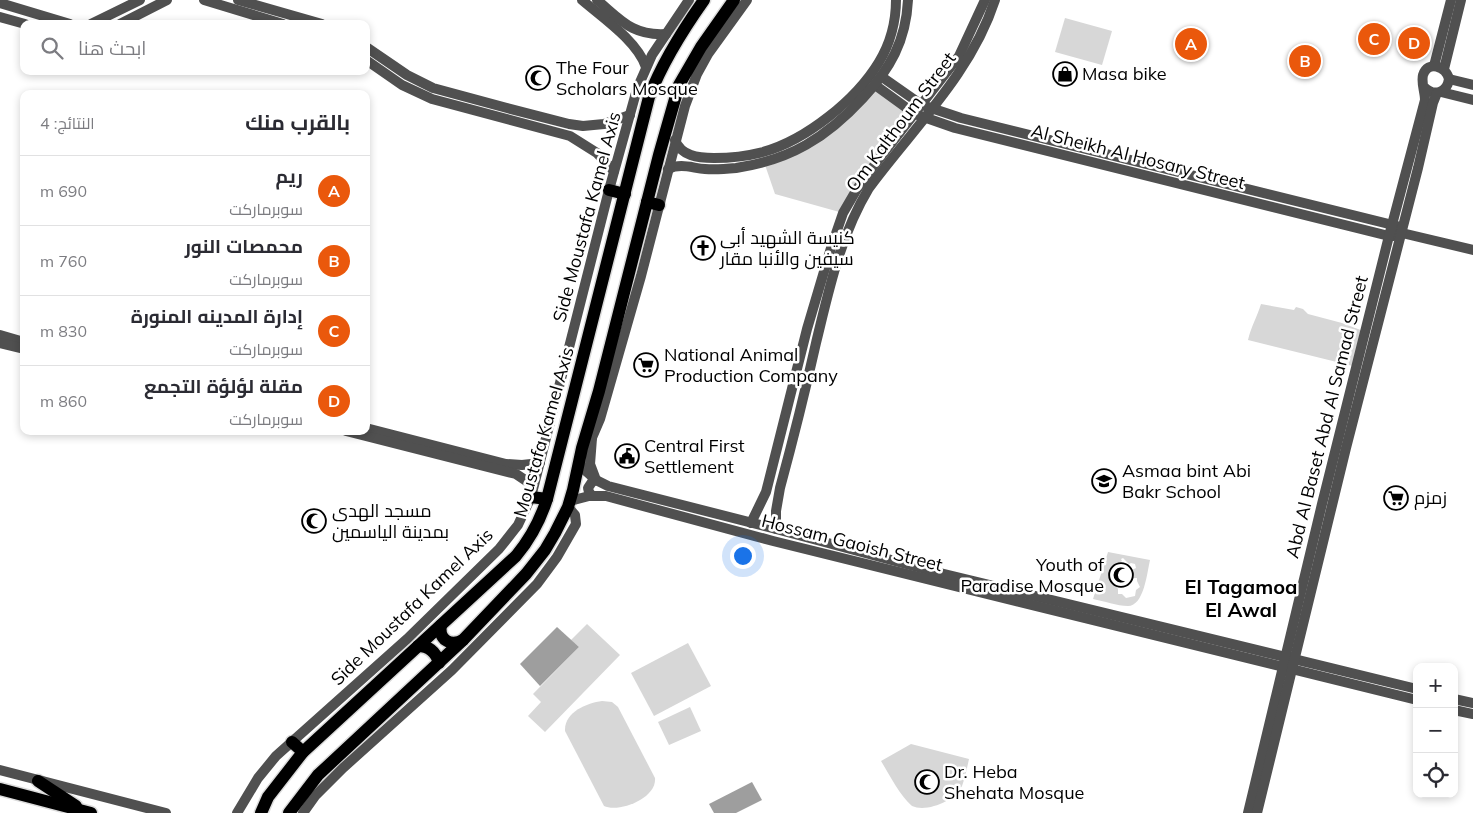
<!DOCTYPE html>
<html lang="ar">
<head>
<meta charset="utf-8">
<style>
  :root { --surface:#fff; --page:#f2f2f3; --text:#2b2b33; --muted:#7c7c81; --line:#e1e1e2; --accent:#ea580c }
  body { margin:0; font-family:Mulish,Cairo,sans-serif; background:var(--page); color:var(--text); direction:rtl }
  .controls { position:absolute; right:15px; bottom:15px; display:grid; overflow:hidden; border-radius:10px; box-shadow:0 2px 8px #0003 }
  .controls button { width:45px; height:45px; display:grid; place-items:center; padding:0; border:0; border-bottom:1px solid var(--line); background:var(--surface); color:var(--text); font:25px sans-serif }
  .you { position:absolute; left:742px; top:555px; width:18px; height:18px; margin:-12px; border:4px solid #fff; border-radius:50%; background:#1a73e8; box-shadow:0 0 0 8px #1a73e833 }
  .badge { display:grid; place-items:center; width:32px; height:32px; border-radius:50%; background:var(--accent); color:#fff; font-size:16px; font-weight:700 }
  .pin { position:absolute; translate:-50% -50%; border:2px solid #fff; box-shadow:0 1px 5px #0006 }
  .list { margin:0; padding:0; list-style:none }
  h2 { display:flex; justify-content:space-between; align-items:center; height:65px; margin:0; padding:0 20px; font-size:21px }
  h2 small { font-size:16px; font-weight:400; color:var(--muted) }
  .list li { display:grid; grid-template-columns:32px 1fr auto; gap:15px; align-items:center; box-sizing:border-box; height:70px; padding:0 20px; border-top:1px solid var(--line) }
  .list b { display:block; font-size:19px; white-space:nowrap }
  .list p { margin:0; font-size:16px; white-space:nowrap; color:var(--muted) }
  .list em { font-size:16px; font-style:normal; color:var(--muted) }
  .icon { flex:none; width:28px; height:28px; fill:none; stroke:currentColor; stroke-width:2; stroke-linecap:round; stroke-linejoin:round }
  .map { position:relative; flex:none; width:1473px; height:813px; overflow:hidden; direction:ltr }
  .search { position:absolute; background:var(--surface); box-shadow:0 2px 8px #0003; left:20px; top:20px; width:350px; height:55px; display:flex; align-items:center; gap:12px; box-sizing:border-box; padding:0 18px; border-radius:10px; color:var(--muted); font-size:19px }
  .panel { position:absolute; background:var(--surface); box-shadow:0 2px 8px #0003; left:20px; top:90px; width:350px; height:345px; border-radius:10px; direction:rtl }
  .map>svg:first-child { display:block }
  .green { fill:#d7d7d7; fill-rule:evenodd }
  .water { fill:#9e9e9e }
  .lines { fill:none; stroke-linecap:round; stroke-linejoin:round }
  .major-casing { stroke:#dbdbdb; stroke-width:15 }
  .minor { stroke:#505050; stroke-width:10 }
  .major { stroke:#000; stroke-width:12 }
  .labels { text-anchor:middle; stroke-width:5; stroke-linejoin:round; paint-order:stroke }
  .poi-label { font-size:18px; fill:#000; stroke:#fff; text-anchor:start }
  .street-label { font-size:18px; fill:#000; stroke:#fff }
  .quarter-label { font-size:20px; font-weight:bold; fill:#000; stroke:#fff }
</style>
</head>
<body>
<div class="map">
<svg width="1473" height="813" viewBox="0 0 1473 813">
  <rect width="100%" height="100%" fill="#fff"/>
  <g class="green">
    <path d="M1065,18L1112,31L1102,65L1055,52Z"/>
    <path d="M875,85L915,114L843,213L775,194L764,162L799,150Z"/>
    <path d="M1261,304L1294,310L1296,307L1303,309L1308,314L1342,323L1366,332L1357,367L1248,340C1251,327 1257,317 1261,304Z"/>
    <path d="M1108,552L1150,560C1147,573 1144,606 1128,606C1117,606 1104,601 1093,599ZM1123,558L1129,564L1131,563L1135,564L1136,568L1128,572L1133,578H1137V581L1140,587L1136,590L1135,596L1126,598L1122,594H1118V589L1115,584L1116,583L1109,570L1122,561L1121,559Z"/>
    <path d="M587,624L620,655L545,732L528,716L541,702L533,694L579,647L571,640Z"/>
    <path d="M688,643L711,686L654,716L631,673Z"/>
    <path d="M602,701L612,702L618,707L655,778C657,799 618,813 604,806L565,731C564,712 587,703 602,701Z"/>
    <path d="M690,707L701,731L669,745L658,722Z"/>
    <path d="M911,744L969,759C967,768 965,778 962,786C956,800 927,813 912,806C900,796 889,774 881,761Z"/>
  </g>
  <g class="water">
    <path d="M557,627L579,647L540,686L520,664Z"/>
    <path d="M752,782L762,800L736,813H714L709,804Z"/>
  </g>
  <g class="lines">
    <g class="major-casing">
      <g id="major">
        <path d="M609,190L625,194"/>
        <path d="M647,202L659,205"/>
        <path d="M531,497L547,499"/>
        <path d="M441,625C438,639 450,647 463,640"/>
        <path d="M418,646C429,646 436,652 439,663"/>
        <path d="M292,742L303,752"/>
        <path d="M38,781L76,806"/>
        <path d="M0,789L91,813"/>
        <path d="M261,813L268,797L303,752L516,556C531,538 540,521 547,499L649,97C663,61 682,31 704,0"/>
        <path d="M289,813L318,775L463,640L526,574L545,550L555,533L568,507L573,490L582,448L599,391L659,155L679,85L701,47L734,0"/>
      </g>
    </g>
    <g class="minor">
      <path d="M204,0L283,24"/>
      <path d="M238,0L322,24"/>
      <path d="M582,0C603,18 637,41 646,67"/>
      <path d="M597,0C621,20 632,36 666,34"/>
      <path d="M0,3L70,24"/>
      <path d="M0,17L25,24"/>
      <path d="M91,24L140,0"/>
      <path d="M120,24L167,0"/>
      <path d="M366,47L407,75L433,88L507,108L569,124L583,126L604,124L630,115"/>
      <path d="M366,60L402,85L432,99L570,136L597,153L614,171"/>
      <path d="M1434,66L1451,0"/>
      <path d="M1444,69L1461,0"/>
      <path d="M882,77L922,105L961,118L1397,226"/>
      <path d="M1449,79L1473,85"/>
      <path d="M875,85L915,114L955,128L1389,236H1393L1402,233L1473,250"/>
      <path d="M1441,92L1473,100"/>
      <path d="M675,140C681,156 698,158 714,158C730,158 747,156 763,152C806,140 856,100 879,62C890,44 896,21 896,0"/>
      <path d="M668,169C681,163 692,168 705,169C715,170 726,169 736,168C790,160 826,138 863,98C890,69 906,41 908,0"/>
      <path d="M0,335L24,342"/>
      <path d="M0,343L24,349"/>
      <path d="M366,428L506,464L522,465L540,463"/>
      <path d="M346,431L516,474L528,482L532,493"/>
      <path d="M582,448L591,440L600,419L641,276L685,106L697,74L708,54L747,0"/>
      <path d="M578,464L596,480L608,486L776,529L936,572L1417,689"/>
      <path d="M592,496L589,492L588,488L592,482L596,480L590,464L592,438"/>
      <path d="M570,501L589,496H606L773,541L1417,700"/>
      <path d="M751,523L766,492L807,329L831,248L843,213L857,189L873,167L959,56L985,0"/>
      <path d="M776,529V511L780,488C793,440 805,392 816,343C829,290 840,236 869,188C914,127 971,74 995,0"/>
      <path d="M1454,699L1473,703"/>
      <path d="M1454,710L1473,714"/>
      <path d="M0,770L166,813"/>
      <path d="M237,813L258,778L276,756L407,639L499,549L518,525L531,497L609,190L637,89L652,55L689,0"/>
      <path d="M303,813L315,796L343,768L452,670L537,584L557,557L576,524L575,515L568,507"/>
      <path d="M1248,813L1322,504L1389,236L1425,100C1425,92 1421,83 1423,75C1428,60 1446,66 1449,79C1447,93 1434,97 1424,87"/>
      <path d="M1257,813L1346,448L1418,168L1433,103L1437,93"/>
    </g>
    <use href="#major" class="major"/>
  </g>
  <defs>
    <g id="shop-ring" transform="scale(1.25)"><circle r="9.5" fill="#fff" stroke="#000" stroke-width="1.5"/><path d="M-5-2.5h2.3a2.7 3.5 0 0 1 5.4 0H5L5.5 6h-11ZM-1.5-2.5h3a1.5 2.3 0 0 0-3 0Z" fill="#000"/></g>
    <g id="mosque-ring" transform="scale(1.25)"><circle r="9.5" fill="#fff" stroke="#000" stroke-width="1.5"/><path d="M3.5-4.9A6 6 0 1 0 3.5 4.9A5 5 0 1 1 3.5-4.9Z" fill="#000"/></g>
    <g id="church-ring" transform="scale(1.25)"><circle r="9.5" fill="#fff" stroke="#000" stroke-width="1.5"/><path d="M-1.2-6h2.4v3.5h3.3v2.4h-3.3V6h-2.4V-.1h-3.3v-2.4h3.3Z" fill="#000"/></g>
    <g id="supermarket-ring" transform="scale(1.25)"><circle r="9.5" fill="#fff" stroke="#000" stroke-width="1.5"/><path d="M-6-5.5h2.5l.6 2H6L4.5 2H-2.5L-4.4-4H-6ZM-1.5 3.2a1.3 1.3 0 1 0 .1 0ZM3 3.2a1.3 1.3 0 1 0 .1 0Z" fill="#000"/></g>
    <g id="civic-ring" transform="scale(1.25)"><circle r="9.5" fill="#fff" stroke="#000" stroke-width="1.5"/><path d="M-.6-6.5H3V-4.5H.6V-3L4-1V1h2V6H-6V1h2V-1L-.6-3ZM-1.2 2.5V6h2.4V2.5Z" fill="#000"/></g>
    <g id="school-ring" transform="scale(1.25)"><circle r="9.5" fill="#fff" stroke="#000" stroke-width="1.5"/><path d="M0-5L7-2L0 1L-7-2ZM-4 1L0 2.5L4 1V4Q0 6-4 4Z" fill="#000"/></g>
  </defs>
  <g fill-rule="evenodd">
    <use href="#shop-ring" x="1065" y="74"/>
    <use href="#mosque-ring" x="538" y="78"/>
    <use href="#church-ring" x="703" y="248"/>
    <use href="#supermarket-ring" x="646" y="365"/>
    <use href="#civic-ring" x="627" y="456"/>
    <use href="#school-ring" x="1104" y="481"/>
    <use href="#supermarket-ring" x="1396" y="498"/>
    <use href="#mosque-ring" x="314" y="521"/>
    <use href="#mosque-ring" x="1121" y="575"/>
    <use href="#mosque-ring" x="927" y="782"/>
  </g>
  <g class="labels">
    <g class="poi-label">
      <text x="556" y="74">The Four<tspan x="556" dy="21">Scholars Mosque</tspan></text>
      <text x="1082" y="80">Masa bike</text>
      <text x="720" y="244">كنيسة الشهيد أبي<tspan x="720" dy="21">سيفين والأنبا مقار</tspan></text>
      <text x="664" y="361">National Animal<tspan x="664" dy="21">Production Company</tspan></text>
      <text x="644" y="452">Central First<tspan x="644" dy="21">Settlement</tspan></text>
      <text x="1122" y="477">Asmaa bint Abi<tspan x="1122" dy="21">Bakr School</tspan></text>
      <text x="1414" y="504">زمزم</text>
      <text x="332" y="517">مسجد الهدى<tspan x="332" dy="21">بمدينة الياسمين</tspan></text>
      <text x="1104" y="571" text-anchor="end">Youth of<tspan x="1104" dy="21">Paradise Mosque</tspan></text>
      <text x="944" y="778">Dr. Heba<tspan x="944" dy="21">Shehata Mosque</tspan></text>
    </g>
    <g class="street-label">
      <text transform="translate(901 122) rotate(-53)" y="6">Om Kalthoum Street</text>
      <text transform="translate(1138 157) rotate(14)" y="6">Al Sheikh Al Hosary Street</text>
      <text transform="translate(587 217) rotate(-75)" y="6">Side Moustafa Kamel Axis</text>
      <text transform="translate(1327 417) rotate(-76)" y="6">Abd Al Baset Abd Al Samad Street</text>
      <text transform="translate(544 432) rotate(-74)" y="6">Moustafa Kamel Axis</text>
      <text transform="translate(852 543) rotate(14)" y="6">Hossam Gaoish Street</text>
      <text transform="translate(412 607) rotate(-44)" y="6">Side Moustafa Kamel Axis</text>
    </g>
    <g class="quarter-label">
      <text x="1241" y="594">El Tagamoa<tspan x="1241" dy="23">El Awal</tspan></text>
    </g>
  </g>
</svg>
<div class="controls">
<button>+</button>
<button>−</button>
<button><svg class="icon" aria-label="locate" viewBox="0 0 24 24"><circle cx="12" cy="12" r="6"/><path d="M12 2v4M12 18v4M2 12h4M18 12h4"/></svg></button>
</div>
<div class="you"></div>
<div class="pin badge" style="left:1191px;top:44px">A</div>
<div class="pin badge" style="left:1305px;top:61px">B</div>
<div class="pin badge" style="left:1374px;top:39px">C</div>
<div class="pin badge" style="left:1414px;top:43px">D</div>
<div class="search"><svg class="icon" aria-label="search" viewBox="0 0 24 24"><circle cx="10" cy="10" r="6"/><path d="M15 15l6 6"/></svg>ابحث هنا</div>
<section class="panel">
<h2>بالقرب منك<small>النتائج: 4</small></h2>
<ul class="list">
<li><span class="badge">A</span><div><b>ريم</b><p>سوبرماركت</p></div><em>690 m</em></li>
<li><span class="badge">B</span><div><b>محمصات النور</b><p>سوبرماركت</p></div><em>760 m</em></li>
<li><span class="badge">C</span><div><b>إدارة المدينه المنورة</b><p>سوبرماركت</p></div><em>830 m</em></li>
<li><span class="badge">D</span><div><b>مقلة لؤلؤة التجمع</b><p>سوبرماركت</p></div><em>860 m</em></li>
</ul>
</section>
</div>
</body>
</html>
